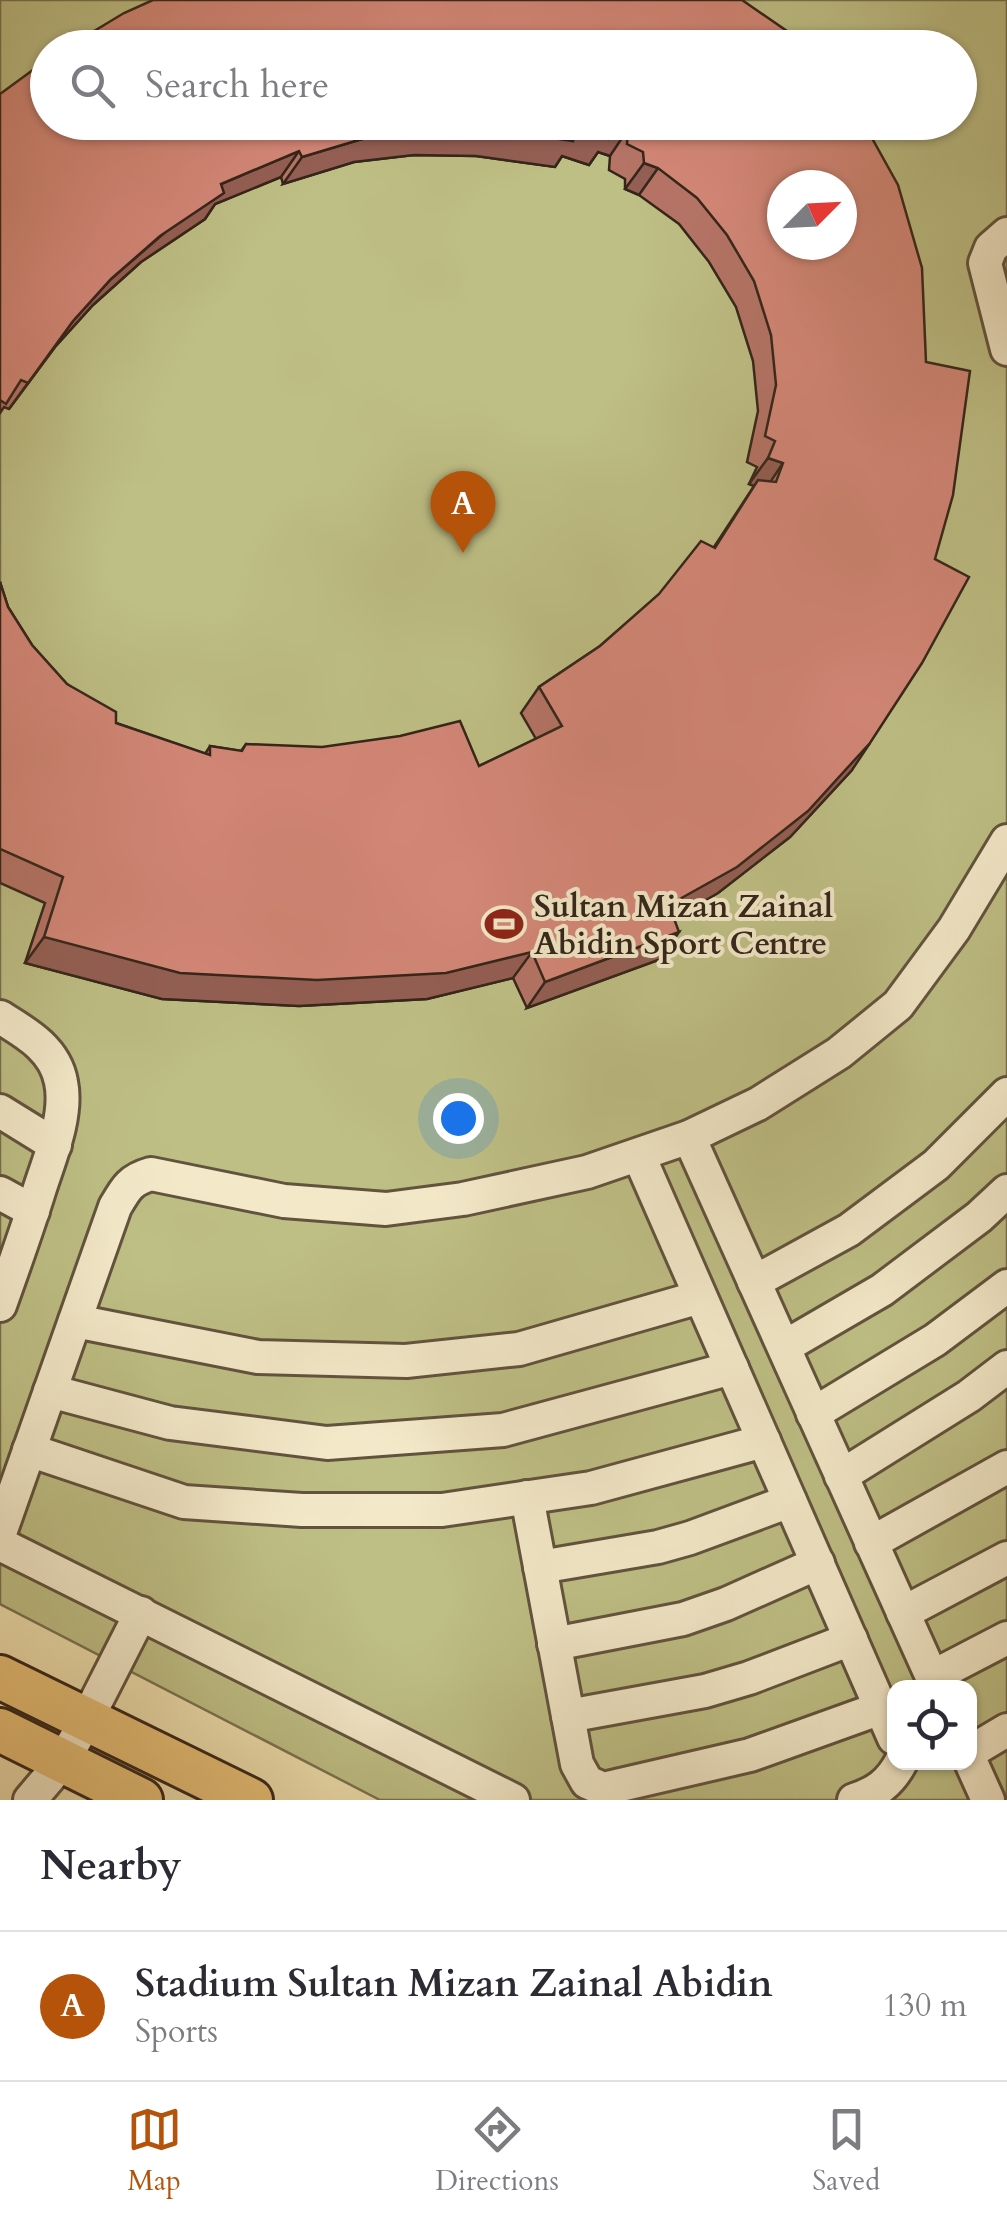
<!DOCTYPE html>
<html lang="en">
<head>
<meta charset="utf-8">
<style>
  :root { --surface:#fff; --page:#f2f2f3; --text:#2b2b33; --muted:#7c7c81; --line:#e1e1e2; --accent:#b45309 }
  body { margin:0; font-family:Cardo,serif; background:var(--page); color:var(--text) }
  .controls { position:absolute; right:30px; bottom:30px; display:grid; overflow:hidden; border-radius:20px; box-shadow:0 2px 8px #0004 }
  .controls button { width:90px; height:90px; display:grid; place-items:center; padding:0; border:0; border-bottom:2px solid var(--line); background:var(--surface); color:var(--text); font:50px sans-serif }
  .compass { position:absolute; left:767px; top:170px; width:90px; height:90px; border-radius:50%; background:var(--surface); box-shadow:0 2px 8px #0004; rotate:66deg }
  .you { position:absolute; left:458px; top:1118px; width:35px; height:35px; margin:-25px; border:8px solid #fff; border-radius:50%; background:#1a73e8; box-shadow:0 0 0 15px #1a73e833 }
  .badge { display:grid; place-items:center; width:65px; height:65px; border-radius:50%; background:var(--accent); color:#fff; font-size:32px; font-weight:700 }
  .pin { position:absolute; translate:-50% -82px; filter:drop-shadow(0 2px 5px #0008) }
  .pin::after { content:''; position:absolute; top:52px; width:35px; height:30px; background:inherit; clip-path:polygon(0 0,100% 0,50% 100%) }
  .list { margin:0; padding:0; list-style:none }
  h2 { display:flex; justify-content:space-between; align-items:center; height:130px; margin:0; padding:0 40px; font-size:42px }
  h2 small { font-size:32px; font-weight:400; color:var(--muted) }
  .list li { display:grid; grid-template-columns:65px 1fr auto; gap:30px; align-items:center; box-sizing:border-box; height:150px; padding:0 40px; border-top:2px solid var(--line) }
  .list b { display:block; font-size:38px; white-space:nowrap }
  .list p { margin:0; font-size:32px; white-space:nowrap; color:var(--muted) }
  .list em { font-size:32px; font-style:normal; color:var(--muted) }
  .icon { flex:none; width:55px; height:55px; fill:none; stroke:currentColor; stroke-width:2; stroke-linecap:round; stroke-linejoin:round }
  .map { position:relative; flex:none; width:1007px; height:1800px; overflow:hidden }
  .search { position:absolute; background:var(--surface); box-shadow:0 2px 8px #0004; left:30px; right:30px; top:30px; height:110px; display:flex; align-items:center; gap:25px; box-sizing:border-box; padding:0 35px; border-radius:55px; color:var(--muted); font-size:38px }
  .sheet { height:280px; background:var(--surface) }
  nav { display:flex; justify-content:space-around; align-items:center; box-sizing:border-box; height:140px; border-top:2px solid var(--line); background:var(--surface); font-size:28px; color:var(--muted) }
  nav a { display:grid; justify-items:center; gap:5px }
  nav .on { color:var(--accent) }
  .map>svg:first-child { display:block }
  .green { fill:#bebf85; stroke:#79724f; stroke-width:2.5; fill-rule:evenodd }
  .lines { fill:none; stroke-linecap:round; stroke-linejoin:round }
  .minor-casing { stroke:#62533e; stroke-width:38 }
  .major-casing { stroke:#342519; stroke-width:48 }
  .minor { stroke:#f3e9c9; stroke-width:32 }
  .major { stroke:#e6be76; stroke-width:42 }
  .wall { fill:#b67467; stroke:#342519; stroke-width:2.5 }
  .shaded-wall { fill:#945e54; stroke:#342519; stroke-width:2.5 }
  .building { fill:#d48778; stroke:#342519; stroke-width:2.5; fill-rule:evenodd }
  .labels { text-anchor:middle; stroke-width:8; stroke-linejoin:round; paint-order:stroke }
  .poi-label { font-size:32px; font-weight:bold; fill:#342519; stroke:#f3e9c9; text-anchor:start }
</style>
</head>
<body>
<div class="map">
<svg width="1007" height="1800" viewBox="0 0 1007 1800">
  <rect width="100%" height="100%" fill="#edddac"/>
  <filter id="stains"><feTurbulence type="fractalNoise" baseFrequency=".002" numOctaves="4"/><feColorMatrix values="0 0 0 0 .2 0 0 0 0 .09 0 0 0 0 .02 0 0 0 .5 -.17"/></filter>
  <radialGradient id="worn" r=".72"><stop offset=".6" stop-color="#630" stop-opacity="0"/><stop offset="1" stop-color="#630" stop-opacity=".3"/></radialGradient>
  <path class="green" d="M0,0H1007V1800H380L0,1604ZM48,48H960V122H48ZM782,185H842V245H782ZM894,1688H970V1762H894Z"/>
  <g class="lines">
    <g class="minor-casing">
      <g id="minor">
        <path d="M1007,234L991,248L985,263L1007,349"/>
        <path d="M0,1017C26,1033 55,1049 61,1082C68,1115 50,1157 40,1188C28,1227 14,1266 0,1305"/>
        <path d="M0,1111L55,1145"/>
        <path d="M689,1137L937,1688"/>
        <path d="M639,1156L894,1738"/>
        <path d="M0,1193L33,1211"/>
        <path d="M754,1282L849,1230L936,1165L1007,1094"/>
        <path d="M75,1321L258,1357L406,1361L519,1349L700,1297"/>
        <path d="M784,1347L882,1290L979,1217L1007,1191"/>
        <path d="M50,1391L170,1423L327,1443L503,1430L732,1368"/>
        <path d="M813,1414L935,1340L1007,1286"/>
        <path d="M29,1450L184,1502L302,1510H442L591,1488L764,1441"/>
        <path d="M841,1476L969,1396L1007,1367"/>
        <path d="M527,1497L577,1764L587,1782L603,1789L750,1755L881,1708"/>
        <path d="M0,1533L115,1207C126,1188 130,1180 151,1174L284,1201L386,1209L463,1199L587,1172L689,1137L758,1104L839,1053L898,1005L954,929L1007,841"/>
        <path d="M871,1543L1007,1467"/>
        <path d="M0,1544L513,1800"/>
        <path d="M540,1567L658,1547L690,1538L790,1501"/>
        <path d="M903,1613L1007,1558"/>
        <path d="M554,1644L683,1619L726,1604L818,1563"/>
        <path d="M932,1677L1007,1638"/>
        <path d="M568,1716L705,1691L749,1678L851,1639"/>
        <path d="M970,1752L1007,1730"/>
        <path d="M970,1760L988,1800"/>
        <path d="M30,1800L63,1761L87,1719L141,1613"/>
        <path d="M854,1800C876,1793 890,1783 901,1762"/>
      </g>
    </g>
    <g class="major-casing">
      <g id="major">
        <path d="M0,1677L251,1800"/>
        <path d="M0,1730L141,1800"/>
      </g>
    </g>
    <use href="#minor" class="minor"/>
    <use href="#major" class="major"/>
  </g>
  <path class="wall" d="M0,94L863,122L852,770L790,837L718,893L674,918L661,959L527,1008L513,978L427,999L299,1006L162,999L25,963L45,903L0,883V582L8,607L32,645L67,684L116,723L205,754L210,746L241,751L246,744L479,766L536,739L521,713L539,687L600,646L714,547L754,486L749,484L757,467L747,462L758,411L753,361L736,307L709,262L679,224L639,195L625,189V179L609,170L610,156L598,152L589,165L562,156L555,167L476,156L414,155L354,162L283,184L281,177L215,204L205,219L141,262L93,305L55,347L9,409L4,407L0,413Z"/>
  <g class="shaded-wall">
    <path d="M611,124L628,129L610,156L598,152L589,165L562,156L555,167L476,156L414,155L354,162L283,184L302,157L372,136L433,129H576Z"/>
    <path d="M299,151L281,177L215,204L205,219L141,262L93,305L55,347L9,409L73,321L111,279L221,184Z"/>
    <path d="M644,163L658,168L639,195L625,189Z"/>
    <path d="M768,458L783,463L765,490L749,484Z"/>
    <path d="M870,743L852,770L790,837L718,893L651,932L669,905Z"/>
    <path d="M679,932L661,959L527,1008L545,982Z"/>
    <path d="M44,937L532,952L513,978L427,999L299,1006L162,999L25,963Z"/>
  </g>
  <g class="building">
    <path d="M153,0H742L797,38L805,48H66L124,13Z"/>
    <path d="M48,59V122H863L898,185L922,268L926,362L970,371L953,495L935,559L969,577L922,663L870,743L808,811L737,867L669,905L679,932L545,982L532,952L446,973L317,980L180,973L44,937L63,877L0,849V582L8,607L32,645L67,684L116,712V723L210,755V746L242,751L246,744L322,747L400,736L460,721L479,766L562,726L539,687L600,646L659,594L701,541L715,548L758,480L776,482L783,463L768,458L775,441L765,436L776,385L771,335L754,281L727,235L697,198L658,168L644,163L643,152L627,144L628,129L611,124L608,139L576,129L573,141L494,129H433L372,136L302,157L299,151L221,184L224,193L160,236L111,279L73,321L28,383L21,380L6,404L0,400V94ZM782,185H842V245H782Z"/>
  </g>
  <defs>
    <g id="stadium-bare" transform="scale(3)"><path d="M0-5a6.5 5 0 1 0 0 10a6.5 5 0 1 0 0-10ZM-3.5-1.8h7v3.6h-7Z" fill="#8f2418" stroke="#f3e9c9" stroke-width="2.5" paint-order="stroke"/></g>
  </defs>
  <g fill-rule="evenodd">
    <use href="#stadium-bare" x="504" y="924"/>
  </g>
  <g class="labels">
    <g class="poi-label">
      <text x="534" y="917">Sultan Mizan Zainal<tspan x="534" dy="37">Abidin Sport Centre</tspan></text>
    </g>
  </g>
  <rect width="100%" height="100%" filter="url(#stains)"/>
  <rect width="100%" height="100%" fill="url(#worn)"/>
</svg>
<div class="controls">
<button><svg class="icon" aria-label="locate" viewBox="0 0 24 24"><circle cx="12" cy="12" r="6"/><path d="M12 2v4M12 18v4M2 12h4M18 12h4"/></svg></button>
</div>
<svg class="compass" viewBox="-18 -18 36 36"><path d="M0-13l5 13h-10z" fill="#e53935"/><path d="M0 13l5-13h-10z" fill="#7c7c81"/></svg>
<div class="you"></div>
<div class="pin badge" style="left:463px;top:553px">A</div>
<div class="search"><svg class="icon" aria-label="search" viewBox="0 0 24 24"><circle cx="10" cy="10" r="6"/><path d="M15 15l6 6"/></svg>Search here</div>
</div>
<section class="sheet">
<h2>Nearby<small></small></h2>
<ul class="list">
<li><span class="badge">A</span><div><b>Stadium Sultan Mizan Zainal Abidin</b><p>Sports</p></div><em>130 m</em></li>
</ul>
</section>
<nav>
<a class="on"><svg class="icon" aria-label="map" viewBox="0 0 24 24"><path d="M3 6l6-2 6 2 6-2v14l-6 2-6-2-6 2zM9 4v14M15 6v14"/></svg>Map</a>
<a><svg class="icon" aria-label="directions" viewBox="0 0 24 24"><path d="M12 3l9 9-9 9-9-9zM9 14v-3h6M13 9l2 2-2 2"/></svg>Directions</a>
<a><svg class="icon" aria-label="saved" viewBox="0 0 24 24"><path d="M7 4h10v16l-5-4-5 4z"/></svg>Saved</a>
</nav>
</body>
</html>
